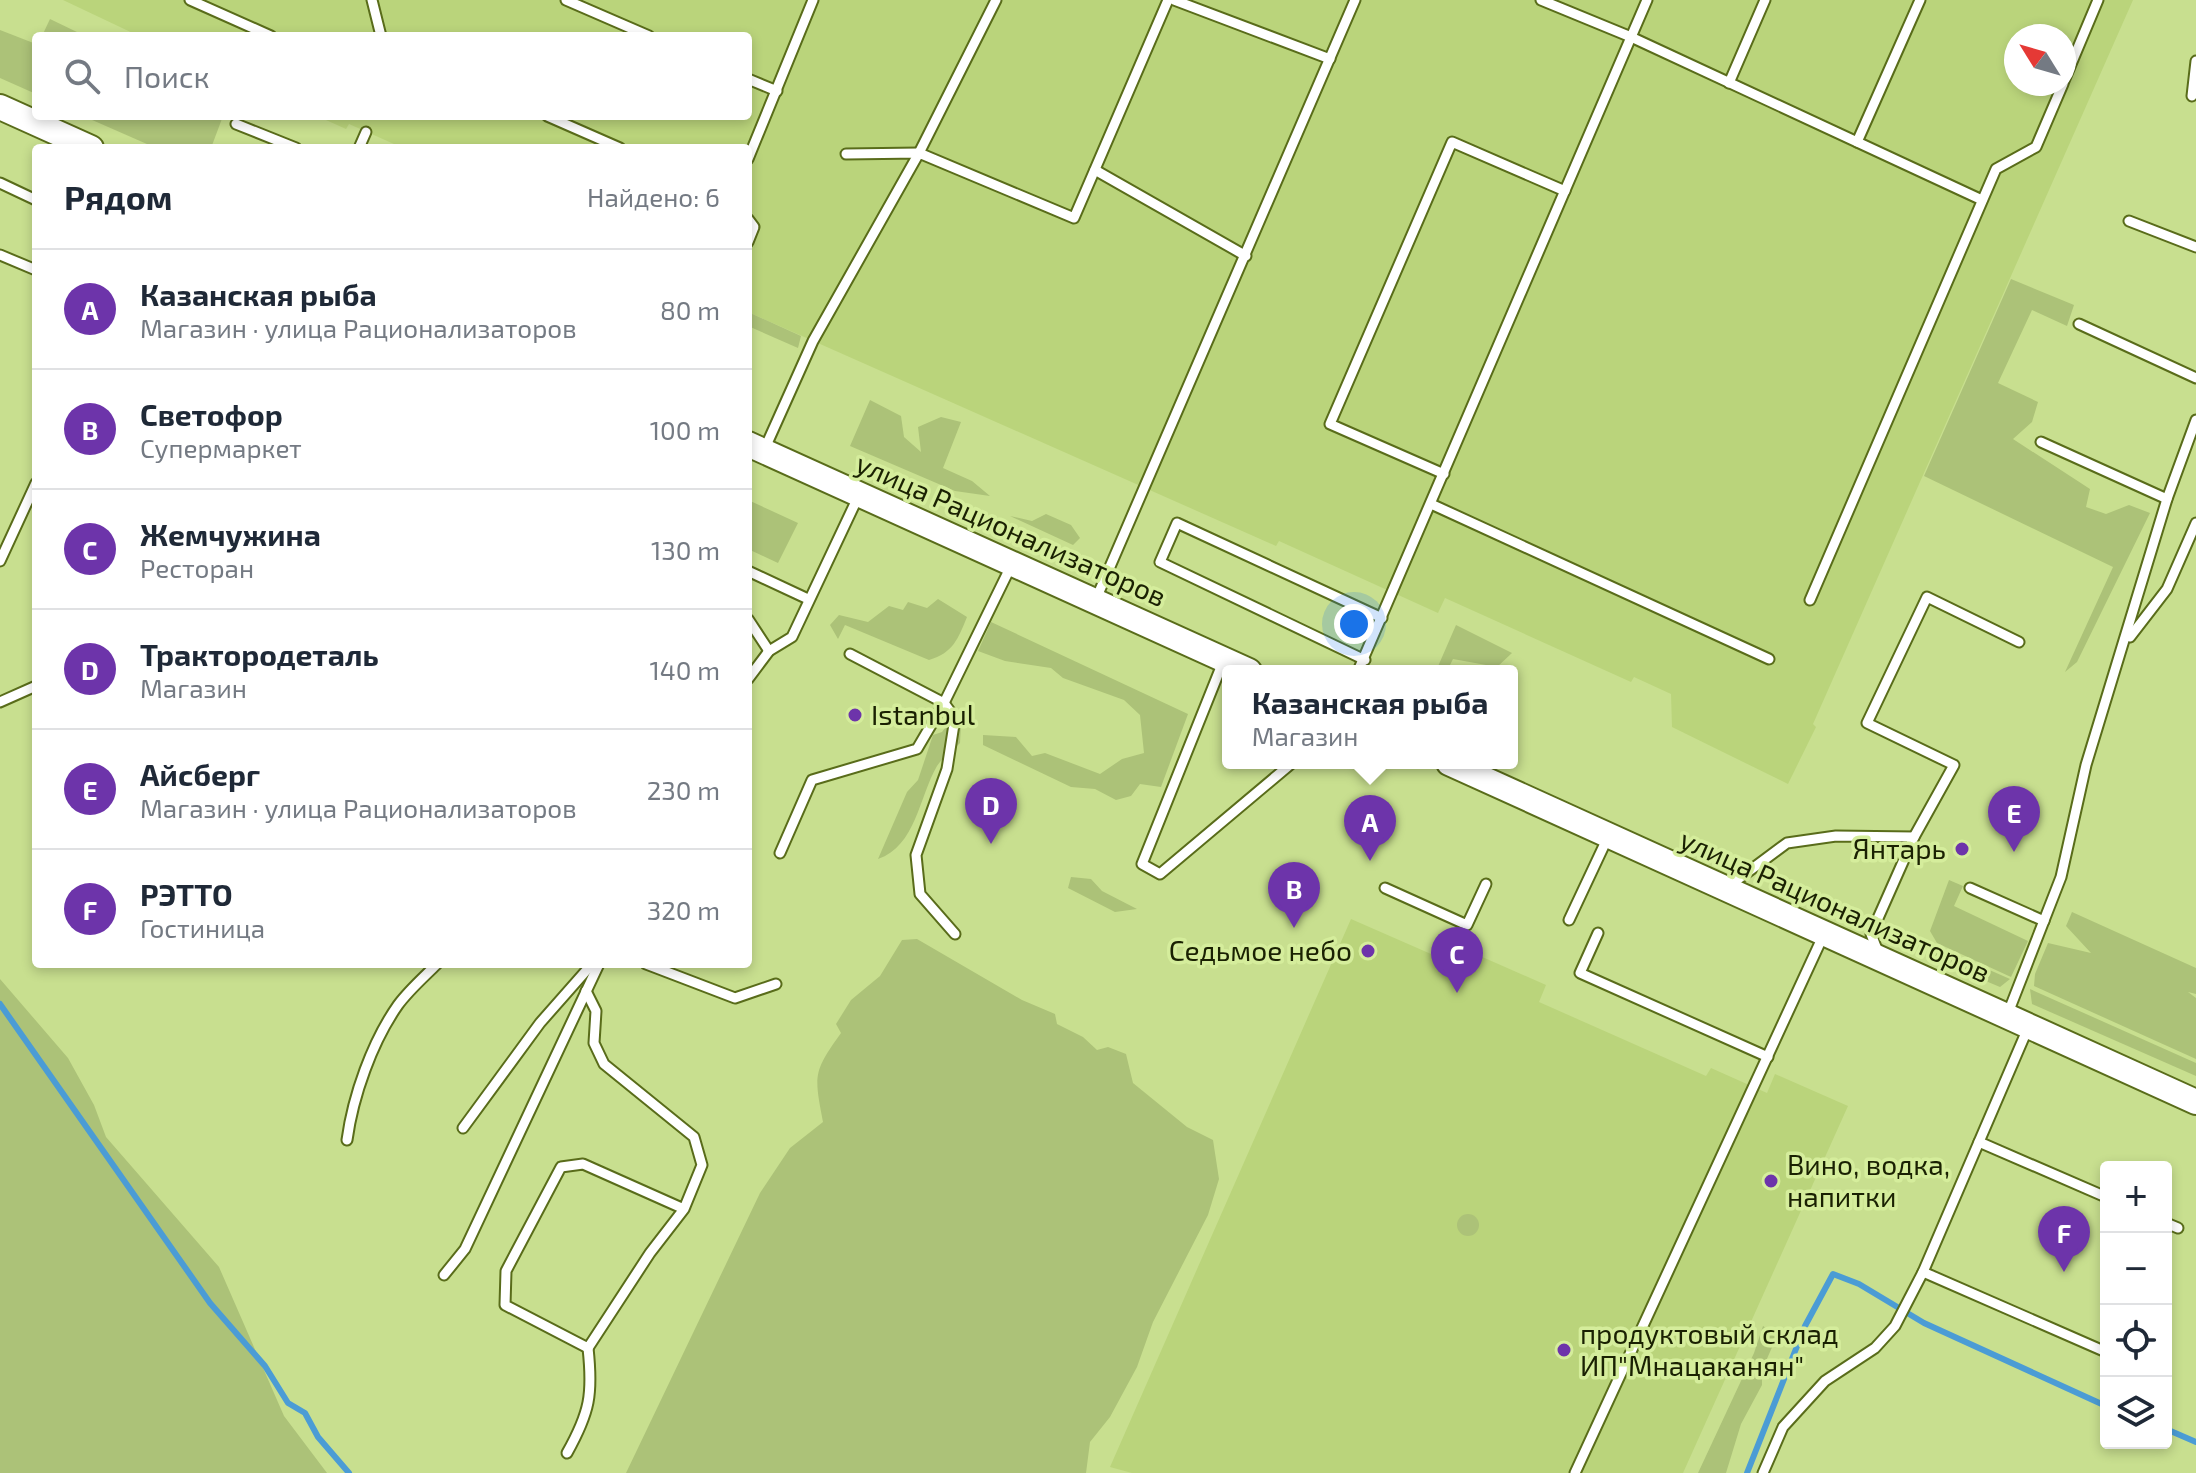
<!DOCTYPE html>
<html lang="ru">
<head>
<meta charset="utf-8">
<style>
  :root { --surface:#fff; --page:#f2f2f3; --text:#1f2937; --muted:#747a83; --line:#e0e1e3; --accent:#6d34aa }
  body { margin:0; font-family:"Exo 2",sans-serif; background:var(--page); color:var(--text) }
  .controls { position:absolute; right:24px; bottom:24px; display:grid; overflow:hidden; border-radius:8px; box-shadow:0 4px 12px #0003 }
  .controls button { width:72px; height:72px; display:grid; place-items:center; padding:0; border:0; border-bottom:2px solid var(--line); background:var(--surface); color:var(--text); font:40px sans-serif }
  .compass { position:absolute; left:2004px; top:24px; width:72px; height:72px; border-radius:50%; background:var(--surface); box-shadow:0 4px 12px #0003; rotate:307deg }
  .you { position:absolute; left:1354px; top:624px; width:28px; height:28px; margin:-20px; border:6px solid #fff; border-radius:50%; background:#1a73e8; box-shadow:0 0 0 12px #1a73e833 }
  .badge { display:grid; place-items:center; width:52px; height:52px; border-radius:50%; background:var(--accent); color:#fff; font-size:26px; font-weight:700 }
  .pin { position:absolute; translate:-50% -66px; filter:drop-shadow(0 2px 4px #0008) }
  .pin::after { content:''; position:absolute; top:42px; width:28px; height:24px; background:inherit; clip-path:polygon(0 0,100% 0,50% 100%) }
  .popup { position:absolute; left:1222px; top:665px; width:296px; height:104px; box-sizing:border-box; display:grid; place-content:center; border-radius:8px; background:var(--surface); filter:drop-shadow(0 2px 6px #0005); font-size:26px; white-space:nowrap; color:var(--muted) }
  .popup b { font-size:30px; color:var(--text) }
  .popup::after { content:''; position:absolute; left:50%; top:100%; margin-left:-16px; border:16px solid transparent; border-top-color:var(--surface) }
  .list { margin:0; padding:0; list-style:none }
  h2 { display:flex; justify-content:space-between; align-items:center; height:104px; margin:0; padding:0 32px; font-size:34px }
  h2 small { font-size:26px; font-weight:400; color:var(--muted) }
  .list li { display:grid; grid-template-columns:52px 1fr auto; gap:24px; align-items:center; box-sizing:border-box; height:120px; padding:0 32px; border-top:2px solid var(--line) }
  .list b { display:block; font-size:30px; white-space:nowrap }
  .list p { margin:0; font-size:26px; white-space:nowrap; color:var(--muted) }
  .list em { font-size:26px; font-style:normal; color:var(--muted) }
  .icon { flex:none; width:44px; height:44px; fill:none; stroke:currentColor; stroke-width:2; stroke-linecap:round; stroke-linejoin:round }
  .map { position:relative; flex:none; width:2196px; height:1473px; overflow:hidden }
  .search { position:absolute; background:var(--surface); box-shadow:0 4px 12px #0003; left:32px; top:32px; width:720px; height:88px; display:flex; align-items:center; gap:20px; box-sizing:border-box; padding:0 28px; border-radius:8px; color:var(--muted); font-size:30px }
  .panel { position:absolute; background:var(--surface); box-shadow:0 4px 12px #0003; left:32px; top:144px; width:720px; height:824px; border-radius:8px }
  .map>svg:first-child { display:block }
  .built { fill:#bad47b; fill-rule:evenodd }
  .green { fill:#acc278 }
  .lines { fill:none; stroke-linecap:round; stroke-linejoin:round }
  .stream { stroke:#4b9cd5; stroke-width:6 }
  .lane-casing { stroke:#596c1a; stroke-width:13 }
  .secondary-casing { stroke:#596c1a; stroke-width:28 }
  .lane { stroke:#fff; stroke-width:9 }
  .secondary { stroke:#fff; stroke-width:24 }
  .poi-dot { fill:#6d34aa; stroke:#d5ed9c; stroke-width:3 }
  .labels { text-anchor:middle; stroke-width:7; stroke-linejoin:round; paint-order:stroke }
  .street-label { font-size:28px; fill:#1a2102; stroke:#d5ed9c }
  .poi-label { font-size:28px; fill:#1a2102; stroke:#d5ed9c; text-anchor:start }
</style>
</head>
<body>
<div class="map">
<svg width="2196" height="1473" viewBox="0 0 2196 1473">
  <rect width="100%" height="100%" fill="#c8df8f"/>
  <g class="built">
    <path d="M63,0H2133L1813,724L1816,727L1788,784L1672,727L1671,694L1634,677L1631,682L1445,598L1438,613L1279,541L1276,546L748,312V148H403L349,124L346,129L317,116H748V36H139ZM2016,36H2064V84H2016Z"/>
    <path d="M1351,919L1463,968L1471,952L1546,985L1539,1002L1706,1076L1711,1068L1767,1093L1775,1074L1848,1106L1683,1473H1132L1110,1467Z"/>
  </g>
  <g class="green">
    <path d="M50,19L79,33L78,36H42Z"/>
    <path d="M0,30L36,44V94L0,78Z"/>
    <path d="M83,116H223L211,148H156Z"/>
    <path d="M2011,279L2074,305L2067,326L2032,310L1998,383L2038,402L2032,422L2013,439L2090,489L2086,507L2106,514L2129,505L2150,513L2077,662L2065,672L2113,567L1924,476Z"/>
    <path d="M748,312L801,336L798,348L748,326Z"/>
    <path d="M870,400L901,416L904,437L921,452L918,427L941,417L961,422L943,468L972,481L990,496L955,491L850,446Z"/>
    <path d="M748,500L798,523L778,563L748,549Z"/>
    <path d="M1046,514L1071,525L1080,538L1073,545L1010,516L1032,521Z"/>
    <path d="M938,599L967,617C958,639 953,653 929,660L845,625L838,639L830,625L839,615L868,622L889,606L903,610L908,602L927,608Z"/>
    <path d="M991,622L1188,714L1161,787L1140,784L1131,796L1116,800L1095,789L1071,787L983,745V735L1016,737L1032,756L1045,753L1100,774L1122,759L1144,753L1140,715L1124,700L1063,678L1051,668L1005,661L978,651Z"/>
    <path d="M1456,625L1512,653L1497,667L1453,659L1447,671H1436Z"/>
    <path d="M950,721L961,725L960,743C953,750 943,757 937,766C919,797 916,846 878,859L907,792L918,780L933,735L942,732Z"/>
    <path d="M1071,877L1091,879L1102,891L1137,909L1115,912L1068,888Z"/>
    <path d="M1949,880L1963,886L1954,906L2028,941L2011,977L1937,943L1930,931Z"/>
    <path d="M2072,912L2196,968V994L2188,992L2196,998V1059L2034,986L2035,974L2048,943L2091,953L2066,926Z"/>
    <path d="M917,939L1022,1000L1055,1014L1057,1024L1083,1037L1097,1050L1108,1047L1126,1054L1133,1083L1187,1127L1213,1140L1219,1179L1208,1215L1153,1322L1137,1367L1110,1417L1090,1442L1086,1473H626L760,1193L790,1148L823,1122C814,1075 813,1072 841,1033L836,1024L851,1000L880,976L902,940Z"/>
    <path d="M1929,946L1937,947L2010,979L2000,987L1950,966L1929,952Z"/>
    <path d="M0,979L68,1058L94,1105L106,1137L219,1267L284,1416L327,1473H0Z"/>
    <path d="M2030,989L2196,1063V1076L2032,1004Z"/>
    <circle cx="1468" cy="1225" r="11"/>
    <path d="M1763,1326L1777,1336L1762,1370V1385L1741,1424L1726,1473H1698L1754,1353Z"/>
  </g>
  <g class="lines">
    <g class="stream">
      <path d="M0,1004L210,1303L265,1366L288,1403L305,1413L318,1437L349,1473"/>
      <path d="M2166,1429L2196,1442"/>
      <path d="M1747,1473L1805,1326L1833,1274L1859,1284L1924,1323L2106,1406"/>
    </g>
    <g class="lane-casing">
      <g id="lane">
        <path d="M190,0L271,36"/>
        <path d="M372,0L381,36"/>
        <path d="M566,0L649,36"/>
        <path d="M1174,0L1330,59"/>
        <path d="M1541,0L1631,37L1982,200"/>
        <path d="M748,79L777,91"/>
        <path d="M2064,81L2098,0"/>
        <path d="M1729,83L1765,0"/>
        <path d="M2192,96L2196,61"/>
        <path d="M547,116L620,148"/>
        <path d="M236,124L296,148"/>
        <path d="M1857,142L1920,0"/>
        <path d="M359,148L366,132"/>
        <path d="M846,154L919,153L1074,218L1168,0"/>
        <path d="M748,159L813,0"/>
        <path d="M1095,170L1246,256"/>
        <path d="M0,183L36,200"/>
        <path d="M748,219L754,227L748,242"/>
        <path d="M2129,221L2196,247"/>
        <path d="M0,255L36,270"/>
        <path d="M2079,324L2196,378"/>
        <path d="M2041,442L2167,499"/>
        <path d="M765,448L813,341L919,153L996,0"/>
        <path d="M1444,474L1330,424L1452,142L1565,191"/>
        <path d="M1431,504L1769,659"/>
        <path d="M0,561L36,483"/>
        <path d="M748,571L808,599"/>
        <path d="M1096,599L1355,0"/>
        <path d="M1810,600L1996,169L2036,147L2063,84"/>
        <path d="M748,619L769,651"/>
        <path d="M2130,637L2167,589L2196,523"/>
        <path d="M850,654L944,703L955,718L947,769L916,855L920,894L955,934"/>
        <path d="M1365,660L1160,562L1177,523L1382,618"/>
        <path d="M1223,662L1142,864L1160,874L1292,763"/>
        <path d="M1358,671L1647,0"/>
        <path d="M748,679L769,651L792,637L859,495"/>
        <path d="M0,702L36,686"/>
        <path d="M1914,837L1954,765L1867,723L1927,597L2019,642"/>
        <path d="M780,853L812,780L917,749L944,703L1011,566"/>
        <path d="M1729,886L1787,843L1836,836L1914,837L1871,934L1878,952"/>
        <path d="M1385,888L1467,925L1486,884"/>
        <path d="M1970,888L2044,921"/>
        <path d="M1569,920L1608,837"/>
        <path d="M1598,933L1580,973L1768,1057"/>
        <path d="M646,964L735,998L776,984"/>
        <path d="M586,991L596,1011L594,1043L604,1064L694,1137L702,1165L684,1209L650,1253L588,1348L505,1305L506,1271L561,1167L583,1164L684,1209"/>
        <path d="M2008,1013L2061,877L2086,765L2167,499L2196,420"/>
        <path d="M463,1128L540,1023L592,964"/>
        <path d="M347,1140C353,1096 372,1042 398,1005C409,990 424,977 437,964"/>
        <path d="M1979,1142L2106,1197"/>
        <path d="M2166,1223L2178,1228"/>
        <path d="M1923,1272L2106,1352"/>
        <path d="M444,1275L465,1249L599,964"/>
        <path d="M567,1453C590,1412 593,1394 588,1348"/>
        <path d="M1575,1473L1824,934"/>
        <path d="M1763,1473L1783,1427L1825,1381L1875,1348L1895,1326L1923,1272L2028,1028"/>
      </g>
    </g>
    <g class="secondary-casing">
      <g id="secondary">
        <path d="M0,107L91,148"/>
        <path d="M748,444L1249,671"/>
        <path d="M1449,763L2196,1102"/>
      </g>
    </g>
    <use href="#lane" class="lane"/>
    <use href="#secondary" class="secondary"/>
  </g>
  <g class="poi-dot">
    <circle cx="855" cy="715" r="8"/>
    <circle cx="1962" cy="849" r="8"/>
    <circle cx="1368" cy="951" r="8"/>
    <circle cx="1771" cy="1181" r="8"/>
    <circle cx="1564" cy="1350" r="8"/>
  </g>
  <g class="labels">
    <g class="street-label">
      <text transform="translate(1011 530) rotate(24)" y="10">улица Рационализаторов</text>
      <text transform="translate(1835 906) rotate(24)" y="10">улица Рационализаторов</text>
    </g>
    <g class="poi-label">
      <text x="871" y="725">Istanbul</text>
      <text x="1946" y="859" text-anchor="end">Янтарь</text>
      <text x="1352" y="961" text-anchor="end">Седьмое небо</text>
      <text x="1787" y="1175">Вино, водка,<tspan x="1787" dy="32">напитки</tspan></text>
      <text x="1580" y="1344">продуктовый склад<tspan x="1580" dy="32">ИП"Мнацаканян"</tspan></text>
    </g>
  </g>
</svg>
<div class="controls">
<button>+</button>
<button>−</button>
<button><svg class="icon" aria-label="locate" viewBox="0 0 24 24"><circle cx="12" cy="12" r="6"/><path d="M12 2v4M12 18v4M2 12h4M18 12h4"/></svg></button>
<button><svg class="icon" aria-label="layers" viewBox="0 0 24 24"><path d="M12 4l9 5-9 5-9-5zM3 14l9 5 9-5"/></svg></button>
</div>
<svg class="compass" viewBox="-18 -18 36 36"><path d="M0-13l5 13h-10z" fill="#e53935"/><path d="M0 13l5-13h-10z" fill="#747a83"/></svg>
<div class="you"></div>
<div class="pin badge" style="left:1370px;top:861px">A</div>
<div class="popup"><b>Казанская рыба</b>Магазин</div>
<div class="pin badge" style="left:1294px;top:928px">B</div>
<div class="pin badge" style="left:1457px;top:993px">C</div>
<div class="pin badge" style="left:991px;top:844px">D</div>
<div class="pin badge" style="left:2014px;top:852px">E</div>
<div class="pin badge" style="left:2064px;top:1272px">F</div>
<div class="search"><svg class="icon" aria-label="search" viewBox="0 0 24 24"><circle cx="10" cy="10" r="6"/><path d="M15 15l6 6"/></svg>Поиск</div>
<section class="panel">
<h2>Рядом<small>Найдено: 6</small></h2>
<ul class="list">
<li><span class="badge">A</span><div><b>Казанская рыба</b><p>Магазин · улица Рационализаторов</p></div><em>80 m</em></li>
<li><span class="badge">B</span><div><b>Светофор</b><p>Супермаркет</p></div><em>100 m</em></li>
<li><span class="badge">C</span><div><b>Жемчужина</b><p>Ресторан</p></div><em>130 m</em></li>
<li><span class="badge">D</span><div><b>Трактородеталь</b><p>Магазин</p></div><em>140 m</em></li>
<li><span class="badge">E</span><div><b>Айсберг</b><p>Магазин · улица Рационализаторов</p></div><em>230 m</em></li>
<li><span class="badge">F</span><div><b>РЭТТО</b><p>Гостиница</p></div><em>320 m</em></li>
</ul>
</section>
</div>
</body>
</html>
